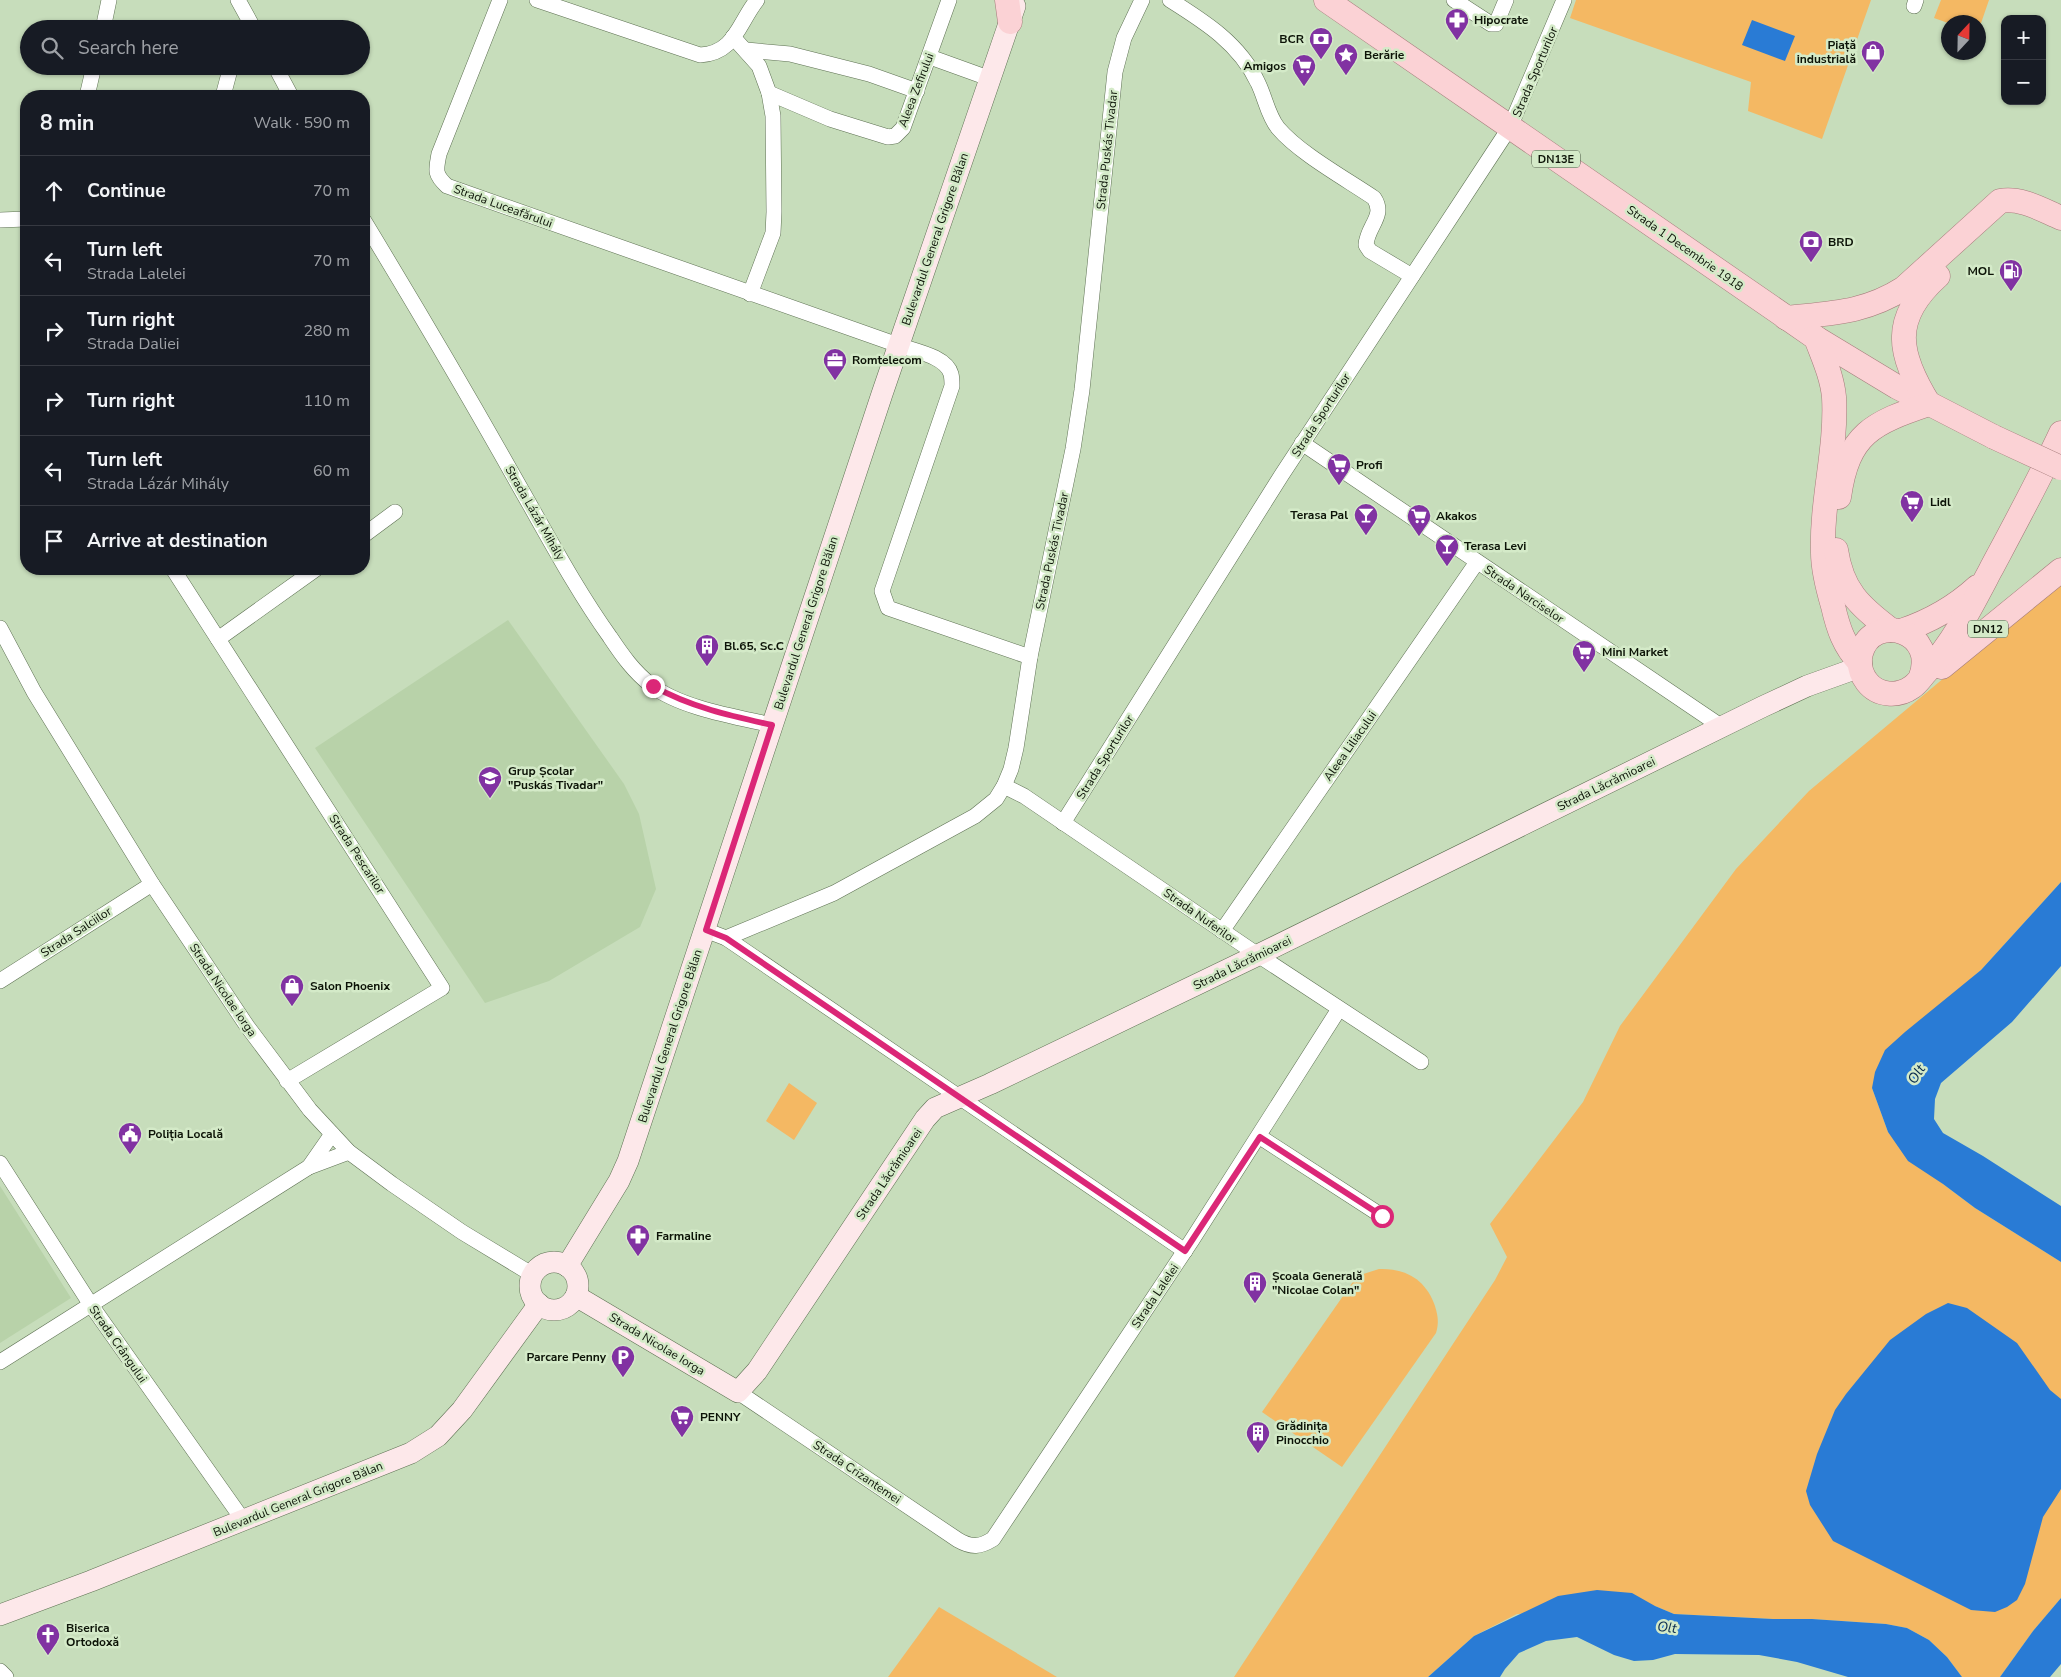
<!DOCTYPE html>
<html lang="en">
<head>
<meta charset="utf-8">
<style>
  :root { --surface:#171b24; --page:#242831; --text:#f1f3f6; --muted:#9ea1a6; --line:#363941 }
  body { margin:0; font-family:"Nunito Sans",sans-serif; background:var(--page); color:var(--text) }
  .controls { position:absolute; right:15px; top:15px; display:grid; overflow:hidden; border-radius:10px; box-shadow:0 1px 4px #0004 }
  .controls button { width:45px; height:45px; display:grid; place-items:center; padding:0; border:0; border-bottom:1px solid var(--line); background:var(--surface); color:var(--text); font:25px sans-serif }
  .compass { position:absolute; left:1941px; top:15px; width:45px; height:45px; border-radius:50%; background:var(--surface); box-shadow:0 1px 4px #0004; rotate:22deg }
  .stop { position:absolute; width:15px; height:15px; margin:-11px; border:4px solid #db2777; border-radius:50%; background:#fff }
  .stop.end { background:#db2777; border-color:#fff; box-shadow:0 1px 5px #0008 }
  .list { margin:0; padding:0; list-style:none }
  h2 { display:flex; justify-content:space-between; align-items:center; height:65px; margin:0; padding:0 20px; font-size:21px }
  h2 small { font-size:16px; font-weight:400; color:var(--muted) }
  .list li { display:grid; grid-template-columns:32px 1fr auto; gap:15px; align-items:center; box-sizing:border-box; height:70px; padding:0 20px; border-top:1px solid var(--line) }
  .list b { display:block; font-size:19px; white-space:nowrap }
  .list p { margin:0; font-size:16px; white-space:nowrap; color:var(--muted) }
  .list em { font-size:16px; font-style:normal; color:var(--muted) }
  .icon { flex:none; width:28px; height:28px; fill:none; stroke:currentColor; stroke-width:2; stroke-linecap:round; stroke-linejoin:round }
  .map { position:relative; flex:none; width:2061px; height:1677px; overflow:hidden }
  .search { position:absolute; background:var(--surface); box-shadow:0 1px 4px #0004; left:20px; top:20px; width:350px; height:55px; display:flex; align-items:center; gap:12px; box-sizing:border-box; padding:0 18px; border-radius:28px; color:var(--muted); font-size:19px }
  .panel { position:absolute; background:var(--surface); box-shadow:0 1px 4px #0004; left:20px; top:90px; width:350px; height:485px; border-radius:20px }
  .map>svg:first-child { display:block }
  .built { fill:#b8d2a9 }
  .green { fill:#f4b863 }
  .water { fill:#297bd5 }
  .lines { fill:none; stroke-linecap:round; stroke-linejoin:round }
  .street-casing { stroke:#5e7153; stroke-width:16 }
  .secondary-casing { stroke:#5e7153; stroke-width:22 }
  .primary-casing { stroke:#a57c7b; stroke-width:25 }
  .street { stroke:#fff; stroke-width:15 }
  .secondary { stroke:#fde8ea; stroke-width:21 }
  .primary { stroke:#fbd2d5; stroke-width:24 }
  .primary-bridge-casing { stroke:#a57c7b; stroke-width:25; stroke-linecap:butt }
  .primary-bridge { stroke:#fbd2d5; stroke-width:24 }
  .route { stroke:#db2777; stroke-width:6 }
  .labels { text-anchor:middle; stroke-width:5; stroke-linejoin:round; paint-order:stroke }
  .shield { fill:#d4eac8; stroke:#485441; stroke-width:1 }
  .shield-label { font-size:11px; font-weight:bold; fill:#0c1307 }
  .poi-label { font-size:12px; font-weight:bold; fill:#0c1307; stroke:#d4eac8; text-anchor:start }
  .street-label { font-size:12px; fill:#0c1307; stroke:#d4eac8 }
  .water-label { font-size:14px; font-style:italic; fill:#0a2b4e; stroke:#d4eac8 }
</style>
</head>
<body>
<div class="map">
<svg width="2061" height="1677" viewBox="0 0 2061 1677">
  <rect width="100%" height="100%" fill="#c7ddbb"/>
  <g class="built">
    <path d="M508,620L624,784L639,814L656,889L640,927L549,981L485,1003L315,748Z"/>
    <path d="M0,1186L71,1298L0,1343Z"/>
  </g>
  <g class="green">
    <path d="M1576,0H1871L1822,139L1748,111L1751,82L1570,18Z"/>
    <path d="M1941,0H1989L1979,29L1978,22L1948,23L1934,18Z"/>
    <path d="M2061,563V882L1981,970L1959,989L1872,1088L1888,1132L1943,1184L1975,1208L2061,1262V1598L2033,1631L2000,1677H1962L1947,1657L1929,1640L1907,1628L1886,1624L1812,1619H1773L1674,1614L1655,1606L1517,1614L1474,1636L1428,1677H1234L1495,1280L1507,1257L1490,1224L1583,1102L1620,1026L1736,869L1809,791L2043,595Z"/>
    <path d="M789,1083L817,1103L794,1140L766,1121Z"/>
    <path d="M1379,1269C1406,1268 1426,1280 1435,1306C1438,1316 1439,1323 1436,1333L1342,1467L1262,1412L1357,1276Z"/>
    <path d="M939,1607L1057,1677H888Z"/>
  </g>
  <g class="water">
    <path d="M1752,20L1795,36L1785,61L1742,45Z"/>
    <path d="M2061,882V966L2012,1022L1941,1083L1935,1099L1934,1119L1943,1133L1983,1156L2061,1206V1262L1975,1208L1943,1184L1908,1161L1888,1132L1872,1088L1875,1072L1885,1050L1905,1032L1981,970Z"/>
    <path d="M1948,1303L1967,1308L2017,1343L2050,1390L2061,1399V1489L2043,1517L2025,1584L2017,1600L2007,1607L1995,1612L1971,1610L1833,1541L1810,1505L1806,1491L1817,1454L1835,1410L1846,1394L1890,1340L1926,1314Z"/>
    <path d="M1597,1590L1632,1593L1655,1606L1674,1614L1773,1619H1812L1886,1624L1907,1628L1929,1640L1947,1657L1962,1677H1848L1797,1662L1759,1655L1675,1654L1653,1660L1634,1661L1614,1655L1577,1637L1546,1641L1519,1653L1505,1669L1500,1677H1428L1474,1636L1558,1596Z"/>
    <path d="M2061,1598V1664L2050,1677H2000L2033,1631Z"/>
  </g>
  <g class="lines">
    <g class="street-casing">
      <g id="street">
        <path d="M238,0L254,29"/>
        <path d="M500,0L439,154C436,170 434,174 447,186L898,345C914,351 946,356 951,374C952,378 952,383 952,386L882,591L888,608L1030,657"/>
        <path d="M537,0L700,55C735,53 738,24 757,0"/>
        <path d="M1170,0C1205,22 1240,44 1258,83C1265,97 1268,116 1278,128C1299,153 1346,179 1374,198C1386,216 1367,226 1366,245L1370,251L1412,276"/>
        <path d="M1454,0L1491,24H1496L1506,0"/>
        <path d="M1914,6L1916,0"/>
        <path d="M103,29L109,0"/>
        <path d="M733,37L759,66L769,93L773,116L774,212L773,233L750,294"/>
        <path d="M746,50L790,54L869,74L917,91"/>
        <path d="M930,57L991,79"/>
        <path d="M275,66L291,96"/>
        <path d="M769,93L830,119L888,137L895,136L903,128L949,0"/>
        <path d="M87,96L94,66"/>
        <path d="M223,96L231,66"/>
        <path d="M0,220L26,219"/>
        <path d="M364,221C418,310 471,400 522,491C550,540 577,591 610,637C622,655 634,672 651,685C680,708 737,717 772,725"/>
        <path d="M1302,443L1722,727"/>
        <path d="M364,535L395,512"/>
        <path d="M173,569L442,988L287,1081"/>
        <path d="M0,628L34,692L152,884L247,1026L310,1110L349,1152L392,1184L462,1232L533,1275"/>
        <path d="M218,639L316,569"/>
        <path d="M1004,786L1024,796L1258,955L1421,1062"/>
        <path d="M1063,823L1281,476L1510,127L1564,0"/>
        <path d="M705,930L726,938L1185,1251"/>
        <path d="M1222,931L1477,562"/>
        <path d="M726,938L834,893L975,816L996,799L1004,786L1011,769L1016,748L1030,657L1073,449L1082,390L1115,72L1124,38L1142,0"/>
        <path d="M0,981L152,884"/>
        <path d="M1260,1137L1382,1216"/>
        <path d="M0,1163L91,1305L243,1520"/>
        <path d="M309,1167L332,1134"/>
        <path d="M0,1362L309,1167L349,1152"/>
        <path d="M738,1392L958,1540C972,1548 980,1547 993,1539L1192,1240L1339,1009"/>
        <path d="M0,1671L6,1677"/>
      </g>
    </g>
    <g class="secondary-casing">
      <g id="secondary">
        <circle cx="554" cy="1286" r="24"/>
        <path d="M567,1266L619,1181L628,1161L882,394L1015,6"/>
        <path d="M576,1296L738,1392L757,1371L925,1119L935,1108L990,1084L1258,955L1762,707L1807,686L1860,667"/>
        <path d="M0,1615L91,1581L411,1453L438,1436L462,1410L539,1304"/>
      </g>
    </g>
    <g class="primary-casing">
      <g id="primary">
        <path d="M1007,0L1010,22"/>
        <path d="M1326,0L1816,338L1897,387L1994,437"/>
        <path d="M1786,318C1831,313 1865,313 1904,288L2000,201C2021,197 2042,210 2061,218"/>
        <path d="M1816,338C1823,357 1832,376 1834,397C1837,449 1821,501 1823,553C1823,571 1828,589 1833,606C1838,628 1844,646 1860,663"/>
        <path d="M1929,404C1898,354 1890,319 1938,276"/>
        <path d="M1839,497C1848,433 1873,423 1929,404"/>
        <path d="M1836,550C1842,590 1859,606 1891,630"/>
        <path d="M1901,631C1931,621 1954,608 1977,587"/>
        <path d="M1942,667L2061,570"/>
        <path d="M1920,679C1940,631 1873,611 1861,653C1858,664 1861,674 1867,682C1878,696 1898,697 1912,687C1918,683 1922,676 1927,671C1954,641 1971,607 1990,571C2014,526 2039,480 2061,433"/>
      </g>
    </g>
    <use href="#street" class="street"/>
    <use href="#secondary" class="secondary"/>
    <use href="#primary" class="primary"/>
    <g class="primary-bridge-casing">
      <path id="primary-bridge" d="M1994,437L2061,468"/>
    </g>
    <use href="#primary-bridge" class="primary-bridge"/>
  </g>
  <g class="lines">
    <path class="route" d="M653,686C690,707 731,716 772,725L706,930L726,938L1185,1251L1260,1137L1382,1216"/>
  </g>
  <defs>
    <g id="pharmacy-pin" transform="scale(1.25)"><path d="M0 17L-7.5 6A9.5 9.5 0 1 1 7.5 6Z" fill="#8132a2" stroke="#d4eac8"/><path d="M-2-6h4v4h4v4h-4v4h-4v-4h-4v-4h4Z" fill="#fff"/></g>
    <g id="bank-pin" transform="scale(1.25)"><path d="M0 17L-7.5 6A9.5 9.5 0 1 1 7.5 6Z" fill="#8132a2" stroke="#d4eac8"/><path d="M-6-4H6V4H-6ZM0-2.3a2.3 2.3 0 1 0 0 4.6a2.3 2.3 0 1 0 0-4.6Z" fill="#fff"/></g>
    <g id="shop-pin" transform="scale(1.25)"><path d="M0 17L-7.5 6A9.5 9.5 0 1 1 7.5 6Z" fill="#8132a2" stroke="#d4eac8"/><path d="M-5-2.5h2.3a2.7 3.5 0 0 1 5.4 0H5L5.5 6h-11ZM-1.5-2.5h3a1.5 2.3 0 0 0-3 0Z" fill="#fff"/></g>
    <g id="sight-pin" transform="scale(1.25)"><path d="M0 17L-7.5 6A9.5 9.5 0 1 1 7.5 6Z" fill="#8132a2" stroke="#d4eac8"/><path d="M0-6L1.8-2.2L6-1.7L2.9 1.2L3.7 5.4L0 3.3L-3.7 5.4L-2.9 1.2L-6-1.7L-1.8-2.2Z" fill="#fff"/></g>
    <g id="supermarket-pin" transform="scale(1.25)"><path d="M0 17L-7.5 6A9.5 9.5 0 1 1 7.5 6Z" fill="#8132a2" stroke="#d4eac8"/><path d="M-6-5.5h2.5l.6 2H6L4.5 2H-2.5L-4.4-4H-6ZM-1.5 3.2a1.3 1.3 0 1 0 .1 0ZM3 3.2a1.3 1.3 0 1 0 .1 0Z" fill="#fff"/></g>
    <g id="fuel-pin" transform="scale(1.25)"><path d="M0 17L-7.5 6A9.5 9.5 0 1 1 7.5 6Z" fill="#8132a2" stroke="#d4eac8"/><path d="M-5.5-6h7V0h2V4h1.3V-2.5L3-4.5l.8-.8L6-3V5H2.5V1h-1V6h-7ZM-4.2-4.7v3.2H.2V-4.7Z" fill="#fff"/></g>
    <g id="office-pin" transform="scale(1.25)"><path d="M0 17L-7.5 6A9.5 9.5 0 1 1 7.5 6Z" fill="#8132a2" stroke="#d4eac8"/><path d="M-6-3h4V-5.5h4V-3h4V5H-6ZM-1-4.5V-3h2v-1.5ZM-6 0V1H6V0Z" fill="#fff"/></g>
    <g id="bar-pin" transform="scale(1.25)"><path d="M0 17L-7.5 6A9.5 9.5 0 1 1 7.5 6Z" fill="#8132a2" stroke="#d4eac8"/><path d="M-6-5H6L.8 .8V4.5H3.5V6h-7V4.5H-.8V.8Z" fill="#fff"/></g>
    <g id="building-pin" transform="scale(1.25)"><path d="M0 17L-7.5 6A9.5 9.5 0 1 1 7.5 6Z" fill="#8132a2" stroke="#d4eac8"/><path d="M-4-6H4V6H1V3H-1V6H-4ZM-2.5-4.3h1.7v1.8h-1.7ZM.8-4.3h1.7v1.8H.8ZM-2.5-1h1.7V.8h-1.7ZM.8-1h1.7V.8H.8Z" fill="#fff"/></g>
    <g id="school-pin" transform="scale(1.25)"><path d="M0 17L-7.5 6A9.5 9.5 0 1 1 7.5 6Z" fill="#8132a2" stroke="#d4eac8"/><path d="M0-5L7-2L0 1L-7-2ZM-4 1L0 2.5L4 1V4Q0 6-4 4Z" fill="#fff"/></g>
    <g id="civic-pin" transform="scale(1.25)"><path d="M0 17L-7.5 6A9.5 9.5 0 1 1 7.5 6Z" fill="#8132a2" stroke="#d4eac8"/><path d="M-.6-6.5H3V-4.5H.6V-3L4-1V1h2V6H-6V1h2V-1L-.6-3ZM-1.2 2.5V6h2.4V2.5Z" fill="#fff"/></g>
    <g id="parking-pin" transform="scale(1.25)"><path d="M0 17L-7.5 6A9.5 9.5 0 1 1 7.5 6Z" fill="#8132a2" stroke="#d4eac8"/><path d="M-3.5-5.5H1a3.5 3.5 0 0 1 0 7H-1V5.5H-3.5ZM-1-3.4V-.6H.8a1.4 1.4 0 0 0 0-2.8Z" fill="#fff"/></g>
    <g id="church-pin" transform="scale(1.25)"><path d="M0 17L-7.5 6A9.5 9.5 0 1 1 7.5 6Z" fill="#8132a2" stroke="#d4eac8"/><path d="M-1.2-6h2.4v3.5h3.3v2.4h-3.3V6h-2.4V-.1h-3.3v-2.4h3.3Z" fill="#fff"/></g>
  </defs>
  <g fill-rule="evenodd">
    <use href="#pharmacy-pin" x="1457" y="20"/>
    <use href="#bank-pin" x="1321" y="39"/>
    <use href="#shop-pin" x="1873" y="52"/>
    <use href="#sight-pin" x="1346" y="55"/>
    <use href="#supermarket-pin" x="1304" y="66"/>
    <use href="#bank-pin" x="1811" y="242"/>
    <use href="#fuel-pin" x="2011" y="271"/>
    <use href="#office-pin" x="835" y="360"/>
    <use href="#supermarket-pin" x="1339" y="465"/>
    <use href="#supermarket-pin" x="1912" y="502"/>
    <use href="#bar-pin" x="1366" y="515"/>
    <use href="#supermarket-pin" x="1419" y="516"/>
    <use href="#bar-pin" x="1447" y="546"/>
    <use href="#building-pin" x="707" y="646"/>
    <use href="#supermarket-pin" x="1584" y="652"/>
    <use href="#school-pin" x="490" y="778"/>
    <use href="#shop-pin" x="292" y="986"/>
    <use href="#civic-pin" x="130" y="1134"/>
    <use href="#pharmacy-pin" x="638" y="1236"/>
    <use href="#building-pin" x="1255" y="1283"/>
    <use href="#parking-pin" x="623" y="1357"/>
    <use href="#supermarket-pin" x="682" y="1417"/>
    <use href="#building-pin" x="1258" y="1433"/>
    <use href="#church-pin" x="48" y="1635"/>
  </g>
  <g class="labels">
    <g class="shield">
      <rect x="1532" y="150.5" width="48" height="17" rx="4"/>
      <rect x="1968" y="620.5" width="40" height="17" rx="4"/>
    </g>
    <g class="shield-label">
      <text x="1556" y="163">DN13E</text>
      <text x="1988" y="633">DN12</text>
    </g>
    <g class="poi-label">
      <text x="1474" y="24">Hipocrate</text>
      <text x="1304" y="43" text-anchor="end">BCR</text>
      <text x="1856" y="49" text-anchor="end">Piață<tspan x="1856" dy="14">industrială</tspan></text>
      <text x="1364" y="59">Berărie</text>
      <text x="1286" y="70" text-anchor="end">Amigos</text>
      <text x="1828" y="246">BRD</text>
      <text x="1994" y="275" text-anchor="end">MOL</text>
      <text x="852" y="364">Romtelecom</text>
      <text x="1356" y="469">Profi</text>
      <text x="1930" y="506">Lidl</text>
      <text x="1348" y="519" text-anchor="end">Terasa Pal</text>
      <text x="1436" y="520">Akakos</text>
      <text x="1464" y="550">Terasa Levi</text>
      <text x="724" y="650">Bl.65, Sc.C</text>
      <text x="1602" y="656">Mini Market</text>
      <text x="508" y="775">Grup Școlar<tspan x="508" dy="14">"Puskás Tivadar"</tspan></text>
      <text x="310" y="990">Salon Phoenix</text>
      <text x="148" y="1138">Poliția Locală</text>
      <text x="656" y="1240">Farmaline</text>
      <text x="1272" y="1280">Școala Generală<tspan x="1272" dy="14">"Nicolae Colan"</tspan></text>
      <text x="606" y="1361" text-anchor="end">Parcare Penny</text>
      <text x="700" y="1421">PENNY</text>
      <text x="1276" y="1430">Grădinița<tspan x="1276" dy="14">Pinocchio</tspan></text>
      <text x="66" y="1632">Biserica<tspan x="66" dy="14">Ortodoxă</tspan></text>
    </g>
    <g class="street-label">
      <text transform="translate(1535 72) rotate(-67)" y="4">Strada Sporturilor</text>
      <text transform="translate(916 90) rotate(-69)" y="4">Aleea Zefirului</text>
      <text transform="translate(1107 150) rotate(-84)" y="4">Strada Puskás Tivadar</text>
      <text transform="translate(503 206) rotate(20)" y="4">Strada Luceafărului</text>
      <text transform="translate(935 239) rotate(-71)" y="4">Bulevardul General Grigore Bălan</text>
      <text transform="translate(1685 248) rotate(35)" y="4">Strada 1 Decembrie 1918</text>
      <text transform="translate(1321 415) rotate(-57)" y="4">Strada Sporturilor</text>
      <text transform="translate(535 513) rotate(60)" y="4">Strada Lázár Mihály</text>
      <text transform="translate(1052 551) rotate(-78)" y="4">Strada Puskás Tivadar</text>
      <text transform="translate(1524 594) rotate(34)" y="4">Strada Narciselor</text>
      <text transform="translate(806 623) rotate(-72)" y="4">Bulevardul General Grigore Bălan</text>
      <text transform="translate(1350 746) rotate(-55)" y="4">Aleea Liliacului</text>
      <text transform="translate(1105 757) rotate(-58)" y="4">Strada Sporturilor</text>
      <text transform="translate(1606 784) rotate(-26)" y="4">Strada Lăcrămioarei</text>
      <text transform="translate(357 854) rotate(57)" y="4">Strada Pescarilor</text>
      <text transform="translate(1200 916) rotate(35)" y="4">Strada Nuferilor</text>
      <text transform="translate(76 932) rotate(-33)" y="4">Strada Salciilor</text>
      <text transform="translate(1242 963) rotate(-26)" y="4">Strada Lăcrămioarei</text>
      <text transform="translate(223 990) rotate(56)" y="4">Strada Nicolae Iorga</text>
      <text transform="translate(670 1036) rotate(-72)" y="4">Bulevardul General Grigore Bălan</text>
      <text transform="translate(889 1174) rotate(-56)" y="4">Strada Lăcrămioarei</text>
      <text transform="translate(1155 1296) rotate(-56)" y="4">Strada Lalelei</text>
      <text transform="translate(118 1344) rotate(55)" y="4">Strada Crângului</text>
      <text transform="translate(657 1344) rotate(31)" y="4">Strada Nicolae Iorga</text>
      <text transform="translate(857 1472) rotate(34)" y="4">Strada Crizantemei</text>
      <text transform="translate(298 1499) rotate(-22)" y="4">Bulevardul General Grigore Bălan</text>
    </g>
    <g class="water-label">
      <text transform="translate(1916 1074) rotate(-56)" y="5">Olt</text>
      <text transform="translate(1667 1627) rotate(7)" y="5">Olt</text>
    </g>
  </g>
</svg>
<div class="controls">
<button>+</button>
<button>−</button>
</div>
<svg class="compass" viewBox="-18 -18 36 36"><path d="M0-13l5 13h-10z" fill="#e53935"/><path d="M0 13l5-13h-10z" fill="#9ea1a6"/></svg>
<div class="stop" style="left:1382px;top:1216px"></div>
<div class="stop end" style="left:653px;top:686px"></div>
<div class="search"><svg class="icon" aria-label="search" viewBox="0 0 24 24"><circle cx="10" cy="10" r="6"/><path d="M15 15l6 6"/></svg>Search here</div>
<section class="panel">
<h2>8 min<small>Walk · 590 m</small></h2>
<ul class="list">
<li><svg class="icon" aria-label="ahead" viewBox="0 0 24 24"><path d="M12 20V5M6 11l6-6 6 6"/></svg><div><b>Continue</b></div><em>70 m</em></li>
<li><svg class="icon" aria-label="left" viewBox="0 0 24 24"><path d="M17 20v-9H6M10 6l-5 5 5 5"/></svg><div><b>Turn left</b><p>Strada Lalelei</p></div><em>70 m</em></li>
<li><svg class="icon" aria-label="right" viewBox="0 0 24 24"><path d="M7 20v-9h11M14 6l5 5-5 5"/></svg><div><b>Turn right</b><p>Strada Daliei</p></div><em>280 m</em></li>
<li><svg class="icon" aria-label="right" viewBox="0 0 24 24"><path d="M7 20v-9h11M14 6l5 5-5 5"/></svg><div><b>Turn right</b></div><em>110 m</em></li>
<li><svg class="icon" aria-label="left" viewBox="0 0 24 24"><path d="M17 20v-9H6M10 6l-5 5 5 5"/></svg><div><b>Turn left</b><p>Strada Lázár Mihály</p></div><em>60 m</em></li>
<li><svg class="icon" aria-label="arrive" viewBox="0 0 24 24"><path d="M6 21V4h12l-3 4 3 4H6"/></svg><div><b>Arrive at destination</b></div></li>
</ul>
</section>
</div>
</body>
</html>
